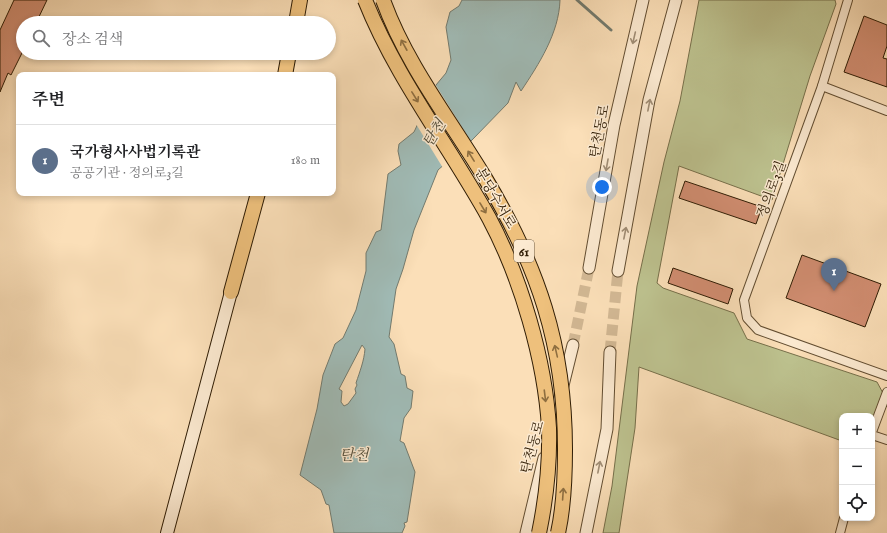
<!DOCTYPE html>
<html lang="ko">
<head>
<meta charset="utf-8">
<style>
  :root { --surface:#fff; --page:#f2f2f2; --text:#202124; --muted:#757577; --line:#e0e0e0; --accent:#8f2418 }
  body { margin:0; font-family:"IM FELL English","Noto Serif KR",serif; background:var(--page); color:var(--text) }
  .controls { position:absolute; right:12px; bottom:12px; display:grid; overflow:hidden; border-radius:8px; box-shadow:0 2px 6px #0003 }
  .controls button { width:36px; height:36px; display:grid; place-items:center; padding:0; border:0; border-bottom:1px solid var(--line); background:var(--surface); color:var(--text); font:20px sans-serif }
  .you { position:absolute; left:602px; top:187px; width:14px; height:14px; margin:-10px; border:3px solid #fff; border-radius:50%; background:#1a73e8; box-shadow:0 0 0 6px #1a73e833 }
  .badge { display:grid; place-items:center; width:26px; height:26px; border-radius:50%; background:var(--accent); color:#fff; font-size:13px; font-weight:700 }
  .pin { position:absolute; translate:-50% -33px; filter:drop-shadow(0 1px 2px #0008) }
  .pin::after { content:''; position:absolute; top:21px; width:14px; height:12px; background:inherit; clip-path:polygon(0 0,100% 0,50% 100%) }
  .list { margin:0; padding:0; list-style:none }
  h2 { display:flex; justify-content:space-between; align-items:center; height:52px; margin:0; padding:0 16px; font-size:17px }
  h2 small { font-size:13px; font-weight:400; color:var(--muted) }
  .list li { display:grid; grid-template-columns:26px 1fr auto; gap:12px; align-items:center; box-sizing:border-box; height:72px; padding:0 16px; border-top:1px solid var(--line) }
  .list b { display:block; font-size:15px; white-space:nowrap }
  .list p { margin:0; font-size:13px; white-space:nowrap; color:var(--muted) }
  .list em { font-size:13px; font-style:normal; color:var(--muted) }
  .icon { flex:none; width:22px; height:22px; fill:none; stroke:currentColor; stroke-width:2; stroke-linecap:round; stroke-linejoin:round }
  .map { position:relative; flex:none; width:887px; height:533px; overflow:hidden }
  .search { position:absolute; background:var(--surface); box-shadow:0 2px 6px #0003; left:16px; top:16px; width:320px; height:44px; display:flex; align-items:center; gap:10px; box-sizing:border-box; padding:0 14px; border-radius:22px; color:var(--muted); font-size:15px }
  .panel { position:absolute; background:var(--surface); box-shadow:0 2px 6px #0003; left:16px; top:72px; width:320px; height:124px; border-radius:8px }
  .map>svg:first-child { display:block }
  .green { fill:#bdc28f; stroke:#766f4a }
  .water { fill:#a0bbb6; stroke:#737b6f; fill-rule:evenodd }
  .pier { fill:#fbdfb8 }
  .lines { fill:none; stroke-linecap:round; stroke-linejoin:round }
  .stream { stroke:#737b6f; stroke-width:3 }
  .building { fill:#d28e72; stroke:#2f1c04 }
  .tertiary-tunnel { stroke:#d2b894; stroke-width:11; stroke-dasharray:11 5.5; stroke-linecap:butt }
  .minor-casing { stroke:#624d31; stroke-width:10 }
  .tertiary-casing { stroke:#624d31; stroke-width:13 }
  .secondary-casing { stroke:#2f1c04; stroke-width:14 }
  .trunk-casing { stroke:#2f1c04; stroke-width:16 }
  .minor { stroke:#fcead1; stroke-width:8 }
  .tertiary { stroke:#fcead1; stroke-width:11 }
  .secondary { stroke:#fcead1; stroke-width:12 }
  .trunk { stroke:#eec07c; stroke-width:14 }
  .trunk-bridge-casing { stroke:#2f1c04; stroke-width:16; stroke-linecap:butt }
  .trunk-bridge { stroke:#eec07c; stroke-width:14 }
  .oneway { stroke:#a08d75 }
  .oneway2 { stroke:#8e6e40 }
  .labels { text-anchor:middle; stroke-width:3; stroke-linejoin:round; paint-order:stroke }
  .shield { fill:#fcead1; stroke:#6c5a42; stroke-width:1 }
  .shield-label { font-size:13px; font-weight:bold; fill:#2f1c04 }
  .street-label { font-size:14px; fill:#2f1c04; stroke:#fcead1 }
  .water-label { font-size:15px; font-style:italic; fill:#514c39; stroke:#fcead1 }
</style>
</head>
<body>
<div class="map">
<svg width="887" height="533" viewBox="0 0 887 533">
  <rect width="100%" height="100%" fill="#fbdfb8"/>
  <filter id="stains"><feTurbulence type="fractalNoise" baseFrequency=".005" numOctaves="4"/><feColorMatrix values="0 0 0 0 .2 0 0 0 0 .09 0 0 0 0 .02 0 0 0 .5 -.17"/></filter>
  <radialGradient id="worn" r=".72"><stop offset=".6" stop-color="#630" stop-opacity="0"/><stop offset="1" stop-color="#630" stop-opacity=".3"/></radialGradient>
  <path class="green" d="M699,0H835L836,4L810,76L772,200L679,166L657,283L663,288L734,313L747,339L877,382L884,395L872,429V416H842V441L639,367L635,428L619,533H603L612,486L637,286L664,162L680,101Z"/>
  <path class="water" d="M462,0H560C559,33 539,64 521,91L516,82L508,103L472,140L438,170L414,230L403,269L396,289L389,337L394,344L401,374L405,376L407,388L413,391L411,408L404,418L400,441L404,443L415,472L407,522L404,523L405,526L402,533H334L329,505L326,504L321,490L300,475L317,409L323,375L335,344L343,338L356,310L366,271V253L376,232L381,230L388,174L401,165L398,151L399,144L414,132L436,85L446,73L451,60L446,27L450,12L459,6ZM362,345L365,349C364,361 360,371 356,383L357,385L355,389L356,393L348,404L344,406L341,402L342,391L339,389Z"/>
  <path class="pier" d="M435,84L472,143L443,168L416,124Z"/>
  <g class="lines">
    <path class="stream" d="M577,0L611,30"/>
  </g>
  <g class="building">
    <path d="M14,0H47L36,23H23V51L11,75L8,73L0,92V30Z"/>
    <path d="M864,16L887,25V46L883,58L887,59V87L844,72Z"/>
    <path d="M685,181L762,207L756,224L679,198Z"/>
    <path d="M802,255L881,284L865,327L786,298Z"/>
    <path d="M673,268L733,289L728,304L668,283Z"/>
  </g>
  <g class="lines">
    <g class="tertiary-tunnel">
      <path d="M573,345L589,268"/>
      <path d="M610,352L618,271"/>
    </g>
    <g class="minor-casing">
      <g id="minor">
        <path d="M848,0L822,86L744,300L747,318L758,330L887,376"/>
        <path d="M822,86L887,111"/>
        <path d="M872,432L887,392"/>
        <path d="M872,435L887,440"/>
        <path d="M840,533L844,518"/>
      </g>
    </g>
    <g class="tertiary-casing">
      <g id="tertiary">
        <path d="M589,268L614,125L643,0"/>
        <path d="M618,271L649,100L676,0"/>
        <path d="M552,430L573,345"/>
        <path d="M526,533L544,458"/>
        <path d="M586,533L607,429L610,352"/>
      </g>
    </g>
    <g class="secondary-casing">
      <path id="secondary" d="M167,533L231,292"/>
    </g>
    <g class="trunk-casing">
      <g id="trunk">
        <path d="M296,23L300,0"/>
        <path d="M285,75L289,53"/>
        <path d="M231,292L258,193"/>
      </g>
    </g>
    <use href="#minor" class="minor"/>
    <use href="#tertiary" class="tertiary"/>
    <use href="#secondary" class="secondary"/>
    <use href="#trunk" class="trunk"/>
    <g class="trunk-bridge-casing">
      <g id="trunk-bridge">
        <path d="M365,0C396,78 448,144 489,218C521,278 545,360 549,428C550,463 546,499 539,533"/>
        <path d="M383,0C406,64 450,120 485,178C538,266 565,346 565,449C565,477 564,506 558,533"/>
      </g>
    </g>
    <use href="#trunk-bridge" class="trunk-bridge"/>
  </g>
  <defs><path id="oneway-shaft" d="M-6 0H5M1.5-3L5.5 0L1.5 3" fill="none" stroke-width="1.6" stroke-linecap="round" stroke-linejoin="round"/></defs>
  <g class="oneway">
    <use href="#oneway-shaft" transform="translate(634 38) rotate(103)"/>
    <use href="#oneway-shaft" transform="translate(649 105) rotate(-79)"/>
    <use href="#oneway-shaft" transform="translate(607 165) rotate(100)"/>
    <use href="#oneway-shaft" transform="translate(625 233) rotate(-79)"/>
    <use href="#oneway-shaft" transform="translate(599 467) rotate(-79)"/>
  </g>
  <g class="oneway2">
    <use href="#oneway-shaft" transform="translate(404 45) rotate(-119)"/>
    <use href="#oneway-shaft" transform="translate(415 97) rotate(58)"/>
    <use href="#oneway-shaft" transform="translate(471 156) rotate(-122)"/>
    <use href="#oneway-shaft" transform="translate(483 208) rotate(59)"/>
    <use href="#oneway-shaft" transform="translate(556 351) rotate(-103)"/>
    <use href="#oneway-shaft" transform="translate(545 396) rotate(83)"/>
    <use href="#oneway-shaft" transform="translate(563 494) rotate(-86)"/>
  </g>
  <g class="labels">
    <rect class="shield" x="514" y="240" width="20" height="22" rx="3"/>
    <g class="shield-label">
      <text x="524" y="256">61</text>
    </g>
    <g class="street-label">
      <text transform="translate(599 131) rotate(-79)" y="5">탄천동로</text>
      <text transform="translate(771 189) rotate(-70)" y="5">정의로3길</text>
      <text transform="translate(496 198) rotate(60)" y="5">분당수서로</text>
      <text transform="translate(532 447) rotate(-75)" y="5">탄천동로</text>
    </g>
    <g class="water-label">
      <text transform="translate(434 133) rotate(-58)" y="5">탄천</text>
      <text x="354" y="460">탄천</text>
    </g>
  </g>
  <rect width="100%" height="100%" filter="url(#stains)"/>
  <rect width="100%" height="100%" fill="url(#worn)"/>
</svg>
<div class="controls">
<button>+</button>
<button>−</button>
<button><svg class="icon" aria-label="locate" viewBox="0 0 24 24"><circle cx="12" cy="12" r="6"/><path d="M12 2v4M12 18v4M2 12h4M18 12h4"/></svg></button>
</div>
<div class="you"></div>
<div class="pin badge" style="left:834px;top:291px;background:#5c6f8a">1</div>
<div class="search"><svg class="icon" aria-label="search" viewBox="0 0 24 24"><circle cx="10" cy="10" r="6"/><path d="M15 15l6 6"/></svg>장소 검색</div>
<section class="panel">
<h2>주변<small></small></h2>
<ul class="list">
<li><span class="badge" style="background:#5c6f8a">1</span><div><b>국가형사사법기록관</b><p>공공기관 · 정의로3길</p></div><em>180 m</em></li>
</ul>
</section>
</div>
</body>
</html>
